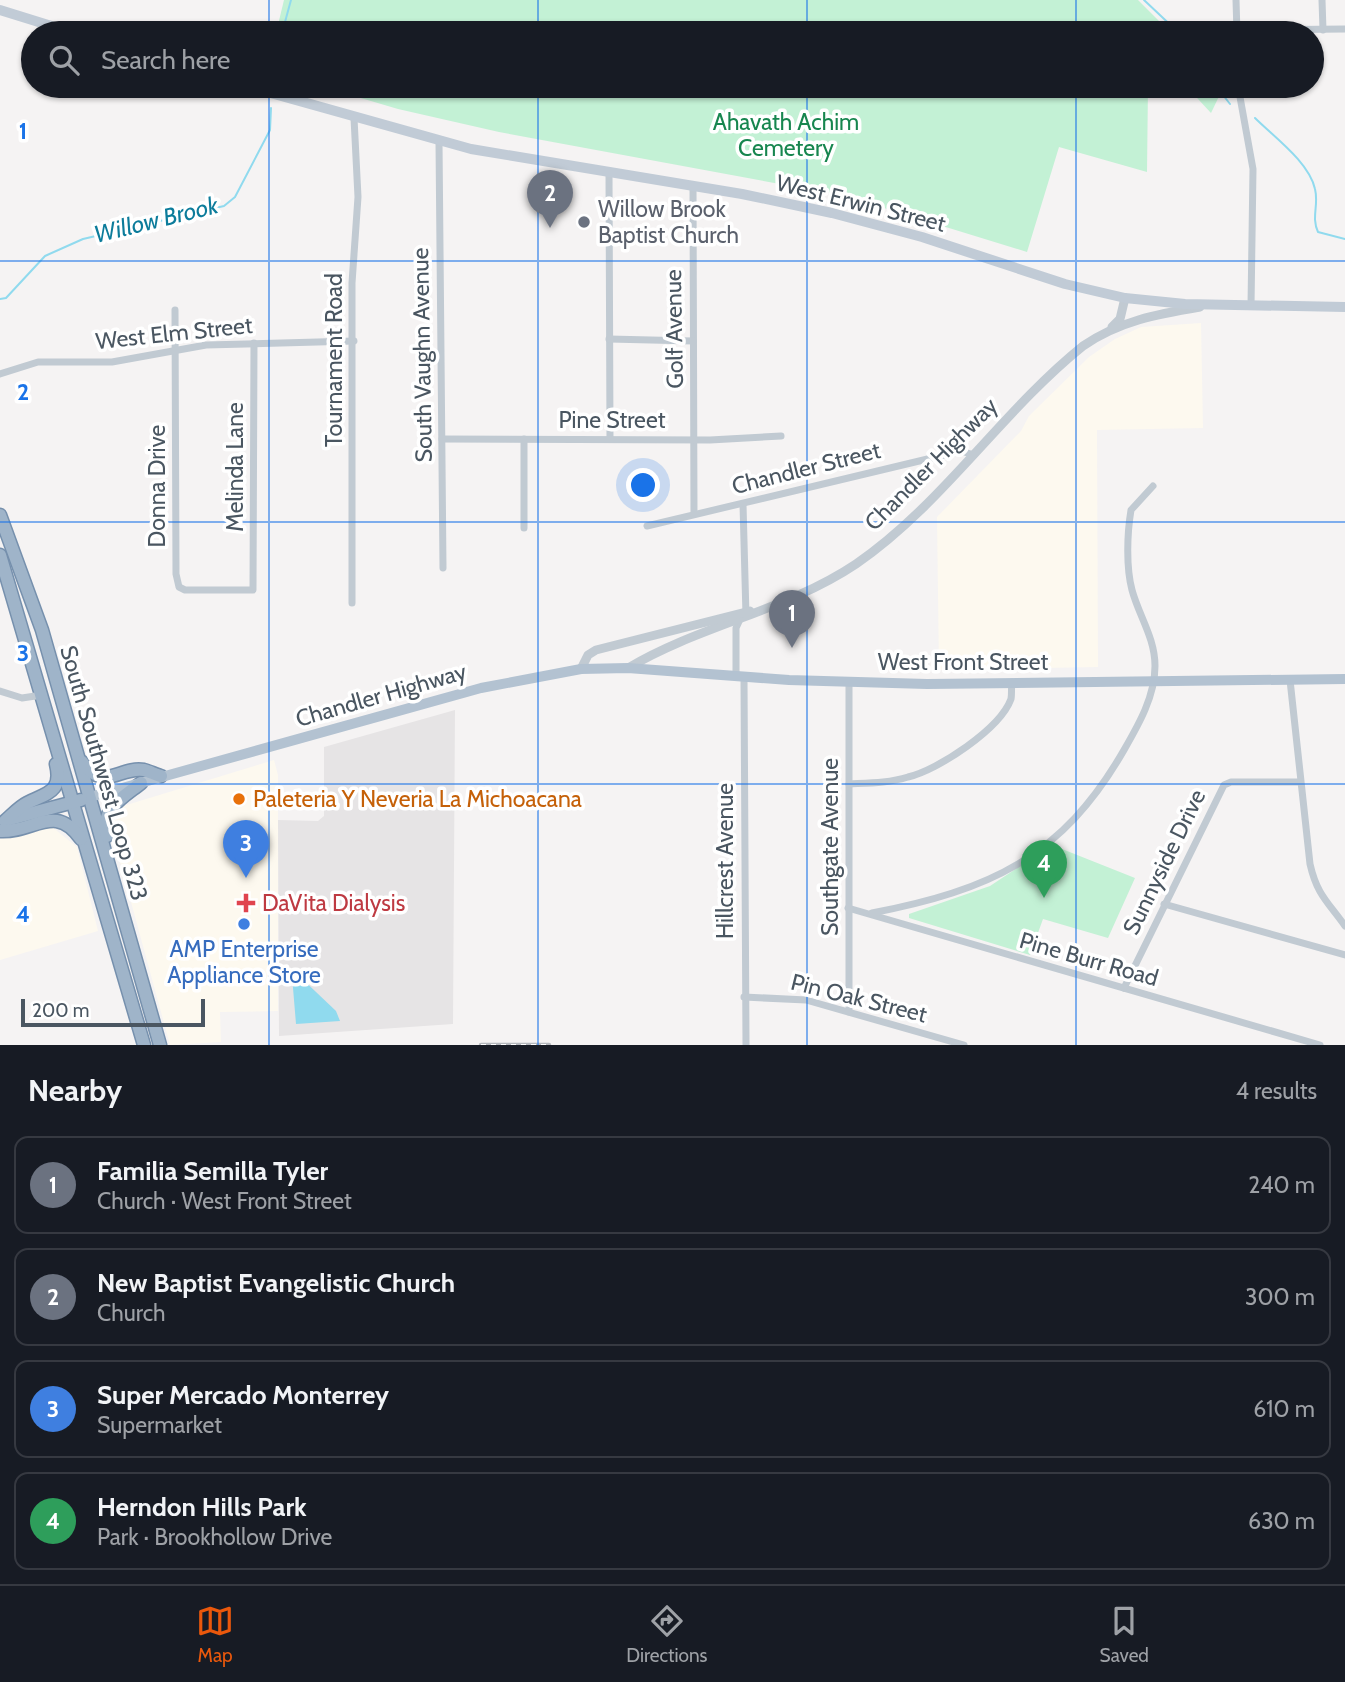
<!DOCTYPE html>
<html lang="en">
<head>
<meta charset="utf-8">
<style>
  :root { --surface:#171b24; --page:#242831; --text:#f1f3f6; --muted:#9ea1a6; --line:#363941; --accent:#ea580c }
  body { margin:0; font-family:Cabin,sans-serif; background:var(--page); color:var(--text) }
  .scale { position:absolute; left:21px; bottom:18px; width:184px; box-sizing:border-box; padding-left:7px; border:4px solid #4a5661; border-top:0; font-size:19px; line-height:24px; white-space:nowrap; color:#4a5661; -webkit-text-stroke:5px #fff; paint-order:stroke }
  .you { position:absolute; left:644px; top:486px; width:24px; height:24px; margin:-18px; border:5px solid #fff; border-radius:50%; background:#1a73e8; box-shadow:0 0 0 10px #1a73e833 }
  .badge { display:grid; place-items:center; width:46px; height:46px; border-radius:50%; background:var(--accent); color:#fff; font-size:23px; font-weight:700 }
  .pin { position:absolute; translate:-50% -58px; filter:drop-shadow(0 2px 4px #0008) }
  .pin::after { content:''; position:absolute; top:37px; width:24px; height:21px; background:inherit; clip-path:polygon(0 0,100% 0,50% 100%) }
  .list { margin:0; padding:0; list-style:none }
  h2 { display:flex; justify-content:space-between; align-items:center; height:91px; margin:0; padding:0 28px; font-size:30px }
  h2 small { font-size:23px; font-weight:400; color:var(--muted) }
  .list li { display:grid; grid-template-columns:46px 1fr auto; gap:21px; align-items:center; box-sizing:border-box; height:98px; margin:0 14px 14px; padding:0 14px; border:2px solid var(--line); border-radius:14px }
  .list b { display:block; font-size:26px; white-space:nowrap }
  .list p { margin:0; font-size:23px; white-space:nowrap; color:var(--muted) }
  .list em { font-size:23px; font-style:normal; color:var(--muted) }
  .icon { flex:none; width:38px; height:38px; fill:none; stroke:currentColor; stroke-width:2; stroke-linecap:round; stroke-linejoin:round }
  .map { position:relative; flex:none; width:1345px; height:1045px; overflow:hidden }
  .search { position:absolute; background:var(--surface); box-shadow:0 2px 5px #0004; left:21px; right:21px; top:21px; height:77px; display:flex; align-items:center; gap:18px; box-sizing:border-box; padding:0 24px; border-radius:38px; color:var(--muted); font-size:26px }
  .sheet { height:539px; background:var(--surface) }
  nav { display:flex; justify-content:space-around; align-items:center; box-sizing:border-box; height:98px; border-top:2px solid var(--line); background:var(--surface); font-size:19px; color:var(--muted) }
  nav a { display:grid; justify-items:center; gap:4px }
  nav .on { color:var(--accent) }
  .map>svg:first-child { display:block }
  .commercial { fill:#fdf9ef }
  .education { fill:#e6e4e5 }
  .green { fill:#c3f1d5 }
  .water { fill:#90daee }
  .lines { fill:none; stroke-linecap:round; stroke-linejoin:round }
  .stream { stroke:#90daee; stroke-width:2 }
  .trunk-casing { stroke:#7690ad; stroke-width:15 }
  .minor { stroke:#c1cad2; stroke-width:7 }
  .tertiary { stroke:#c1cad2; stroke-width:9 }
  .secondary { stroke:#c1cbd6; stroke-width:10 }
  .primary { stroke:#b3c2d1; stroke-width:10 }
  .trunk { stroke:#9fb4c9; stroke-width:12 }
  .rail-casing { stroke:#b5b8bd; stroke-width:4.5 }
  .rail { stroke:#fff; stroke-width:2; stroke-dasharray:5; stroke-linecap:butt }
  .grid { fill:none; stroke:#1a73e8; stroke-width:2; stroke-opacity:0.55 }
  .worship-dot { fill:#6b7280; stroke:#fff; stroke-width:2.5 }
  .food-dot { fill:#e8710a; stroke:#fff; stroke-width:2.5 }
  .health-dot { fill:#e0444e; stroke:#fff; stroke-width:2.5 }
  .shop-dot { fill:#3f7fe0; stroke:#fff; stroke-width:2.5 }
  .labels { text-anchor:middle; stroke-width:7; stroke-linejoin:round; paint-order:stroke }
  .park-label { font-size:23px; fill:#17864f; stroke:#fff }
  .street-label { font-size:23px; fill:#4a5661; stroke:#fff }
  .worship-label { font-size:23px; fill:#5b616d; stroke:#fff; text-anchor:start }
  .food-label { font-size:23px; fill:#c56008; stroke:#fff; text-anchor:start }
  .health-label { font-size:23px; fill:#be3a42; stroke:#fff; text-anchor:start }
  .shop-label { font-size:23px; fill:#366cbe; stroke:#fff }
  .water-label { font-size:24px; font-style:italic; fill:#0c7c9b; stroke:#fff }
  .grid-label { font-size:23px; text-anchor:middle; font-weight:bold; fill:#1a73e8; stroke:#fff; stroke-width:7; stroke-linejoin:round; paint-order:stroke }
</style>
</head>
<body>
<div class="map">
<svg width="1345" height="1045" viewBox="0 0 1345 1045">
  <rect width="100%" height="100%" fill="#f5f3f3"/>
  <g class="commercial">
    <path d="M1201,323L1203,428L1097,430L1098,667L939,670L937,517L1021,431L1029,416L1089,357L1115,339L1141,327Z"/>
    <path d="M274,760L278,775V1011L220,1012L221,1042L170,1045L110,825L120,807Z"/>
    <path d="M51,826L77,847L98,931L0,960V839Z"/>
  </g>
  <path class="education" d="M455,710L453,1024L279,1036L278,820L318,821L324,816V747Z"/>
  <g class="green">
    <path d="M284,0H1138L1171,33H276Z"/>
    <path d="M320,86H1148L1147,172L1059,147L1027,252L845,196L499,132L398,109Z"/>
    <path d="M1186,86H1224L1211,113Z"/>
    <path d="M1052,845L1135,878L1108,938L1043,919L1030,955L909,918V914L990,886Z"/>
  </g>
  <path class="water" d="M296,973L336,1011L340,1021L296,1024L292,976Z"/>
  <g class="lines">
    <g class="stream">
      <path d="M1144,0L1179,33"/>
      <path d="M282,33L291,0"/>
      <path d="M1216,86L1230,104"/>
      <path d="M1255,118C1274,137 1309,162 1315,189C1319,205 1311,217 1318,232L1345,239"/>
      <path d="M0,299L6,298L45,256L83,239L224,206L235,197L270,130L271,108"/>
    </g>
    <g class="trunk-casing">
      <g id="trunk">
        <path d="M0,515L42,630L160,1045"/>
        <path d="M0,555L144,1045"/>
        <path d="M82,762C105,793 119,766 144,770C149,771 156,775 161,776"/>
        <path d="M10,819L81,800"/>
        <path d="M5,821C12,815 19,807 27,803C46,793 63,793 56,764"/>
        <path d="M0,831C34,833 55,802 81,839"/>
        <path d="M107,836C100,809 122,798 141,783"/>
      </g>
    </g>
    <g class="minor">
      <path d="M1236,0L1237,33"/>
      <path d="M1322,0L1323,30"/>
      <path d="M1237,30L1345,29"/>
      <path d="M1238,86L1253,169L1251,306"/>
      <path d="M439,142L443,568"/>
      <path d="M609,173L610,438"/>
      <path d="M693,185L694,514"/>
      <path d="M175,310L176,574L179,587L185,590H253L254,343"/>
      <path d="M609,339L693,341"/>
      <path d="M0,374L38,362H112L206,345L354,341"/>
      <path d="M442,439L710,440L781,436"/>
      <path d="M524,439V528"/>
      <path d="M743,504L746,616"/>
      <path d="M647,526L961,451L974,455"/>
      <path d="M352,603V283L358,197L354,118"/>
      <path d="M736,676V628L741,617"/>
      <path d="M744,677L746,1045"/>
      <path d="M1290,680L1310,864C1317,895 1328,902 1345,926"/>
      <path d="M0,691L22,698L42,695"/>
      <path d="M849,784C869,783 889,783 908,777C938,770 1000,729 1011,699C1012,694 1011,687 1012,682"/>
      <path d="M1164,904L1345,955"/>
      <path d="M848,908L1320,1045"/>
      <path d="M872,913C990,890 1062,858 1124,750C1139,724 1155,696 1155,666C1155,638 1139,616 1132,590C1126,567 1127,534 1131,510L1153,486"/>
      <path d="M1124,988L1224,785L1231,782H1300"/>
      <path d="M744,997L806,1000L964,1045"/>
      <path d="M849,1012V683"/>
    </g>
    <g class="tertiary">
      <path d="M1112,327L1120,319L1125,298"/>
      <path d="M628,668C700,625 786,611 856,564C943,504 1001,412 1083,346C1119,321 1158,314 1200,307"/>
      <path d="M581,669L588,655L596,650L750,611"/>
    </g>
    <g class="secondary">
      <path d="M0,10L74,33"/>
      <path d="M246,86L471,149L742,194L832,213L922,237L1065,284L1125,298L1185,304L1345,307"/>
    </g>
    <path class="primary" d="M90,797L481,688L581,669L628,668L789,680L927,684L1345,679"/>
    <use href="#trunk" class="trunk"/>
    <g class="rail-casing">
      <path id="rail" d="M481,1045H549"/>
    </g>
    <use href="#rail" class="rail"/>
  </g>
  <path class="grid" d="M269,0V33M538,0V33M807,0V33M1076,0V33M269,86V1045M538,86V1045M807,86V1045M1076,86V1045M0,261H1345M0,522H1345M0,784H1345"/>
  <circle class="worship-dot" cx="584" cy="222" r="7"/>
  <circle class="food-dot" cx="239" cy="799" r="7"/>
  <path class="health-dot" d="M242.5 892.5h7v7h7v7h-7v7h-7v-7h-7v-7h7z"/>
  <circle class="shop-dot" cx="244" cy="924" r="7"/>
  <g class="labels">
    <g class="park-label">
      <text x="786" y="130">Ahavath Achim<tspan x="786" dy="26">Cemetery</tspan></text>
    </g>
    <g class="street-label">
      <text transform="translate(861 203) rotate(14)" y="8">West Erwin Street</text>
      <text transform="translate(674 329) rotate(-91)" y="8">Golf Avenue</text>
      <text transform="translate(174 333) rotate(-6)" y="8">West Elm Street</text>
      <text transform="translate(422 355) rotate(-91)" y="8">South Vaughn Avenue</text>
      <text transform="translate(334 360) rotate(-90)" y="8">Tournament Road</text>
      <text x="612" y="428">Pine Street</text>
      <text transform="translate(931 464) rotate(-45)" y="8">Chandler Highway</text>
      <text transform="translate(235 467) rotate(-90)" y="8">Melinda Lane</text>
      <text transform="translate(806 468) rotate(-14)" y="8">Chandler Street</text>
      <text transform="translate(157 486) rotate(-90)" y="8">Donna Drive</text>
      <text x="963" y="670">West Front Street</text>
      <text transform="translate(381 695) rotate(-16)" y="8">Chandler Highway</text>
      <text transform="translate(104 773) rotate(74)" y="8">South Southwest Loop 323</text>
      <text transform="translate(830 847) rotate(-90)" y="8">Southgate Avenue</text>
      <text transform="translate(725 861) rotate(-90)" y="8">Hillcrest Avenue</text>
      <text transform="translate(1164 862) rotate(-64)" y="8">Sunnyside Drive</text>
      <text transform="translate(1089 959) rotate(16)" y="8">Pine Burr Road</text>
      <text transform="translate(859 998) rotate(14)" y="8">Pin Oak Street</text>
    </g>
    <g class="worship-label">
      <text x="598" y="217">Willow Brook<tspan x="598" dy="26">Baptist Church</tspan></text>
    </g>
    <g class="food-label">
      <text x="253" y="807">Paleteria Y Neveria La Michoacana</text>
    </g>
    <g class="health-label">
      <text x="262" y="911">DaVita Dialysis</text>
    </g>
    <g class="shop-label">
      <text x="244" y="957">AMP Enterprise<tspan x="244" dy="26">Appliance Store</tspan></text>
    </g>
    <g class="water-label">
      <text transform="translate(156 220) rotate(-14)" y="8">Willow Brook</text>
    </g>
  </g>
  <g class="grid-label">
    <text x="23" y="139">1</text>
    <text x="23" y="400">2</text>
    <text x="23" y="661">3</text>
    <text x="23" y="922">4</text>
  </g>
</svg>
<div class="scale">200 m</div>
<div class="you"></div>
<div class="pin badge" style="left:792px;top:648px;background:#6b7280">1</div>
<div class="pin badge" style="left:550px;top:228px;background:#6b7280">2</div>
<div class="pin badge" style="left:246px;top:878px;background:#3f7fe0">3</div>
<div class="pin badge" style="left:1044px;top:898px;background:#2e9e5b">4</div>
<div class="search"><svg class="icon" aria-label="search" viewBox="0 0 24 24"><circle cx="10" cy="10" r="6"/><path d="M15 15l6 6"/></svg>Search here</div>
</div>
<section class="sheet">
<h2>Nearby<small>4 results</small></h2>
<ul class="list">
<li><span class="badge" style="background:#6b7280">1</span><div><b>Familia Semilla Tyler</b><p>Church · West Front Street</p></div><em>240 m</em></li>
<li><span class="badge" style="background:#6b7280">2</span><div><b>New Baptist Evangelistic Church</b><p>Church</p></div><em>300 m</em></li>
<li><span class="badge" style="background:#3f7fe0">3</span><div><b>Super Mercado Monterrey</b><p>Supermarket</p></div><em>610 m</em></li>
<li><span class="badge" style="background:#2e9e5b">4</span><div><b>Herndon Hills Park</b><p>Park · Brookhollow Drive</p></div><em>630 m</em></li>
</ul>
</section>
<nav>
<a class="on"><svg class="icon" aria-label="map" viewBox="0 0 24 24"><path d="M3 6l6-2 6 2 6-2v14l-6 2-6-2-6 2zM9 4v14M15 6v14"/></svg>Map</a>
<a><svg class="icon" aria-label="directions" viewBox="0 0 24 24"><path d="M12 3l9 9-9 9-9-9zM9 14v-3h6M13 9l2 2-2 2"/></svg>Directions</a>
<a><svg class="icon" aria-label="saved" viewBox="0 0 24 24"><path d="M7 4h10v16l-5-4-5 4z"/></svg>Saved</a>
</nav>
</body>
</html>
